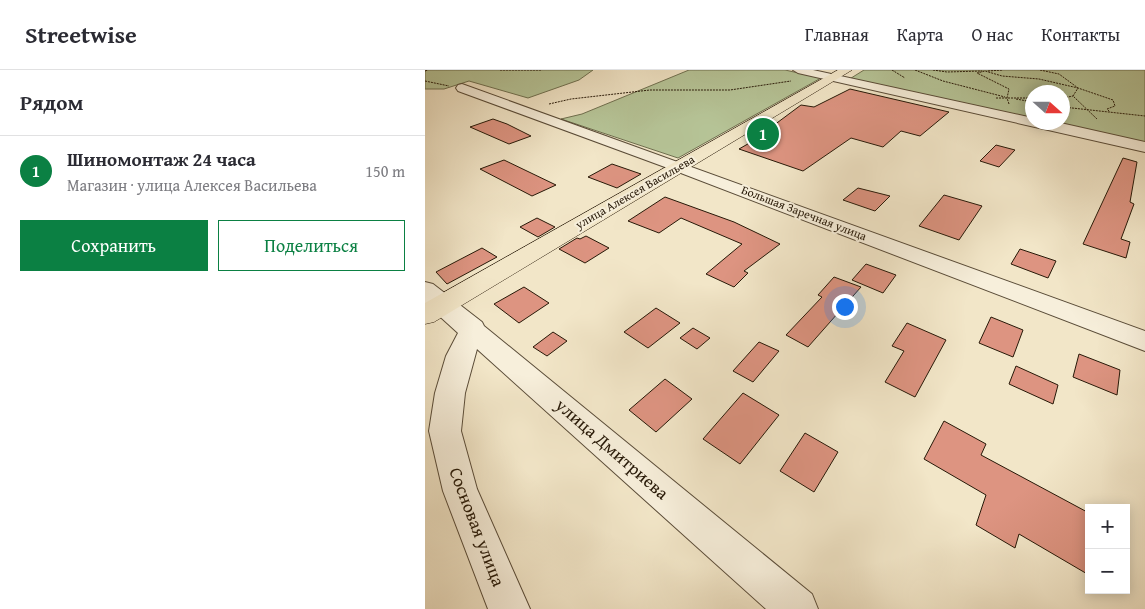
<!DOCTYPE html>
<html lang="ru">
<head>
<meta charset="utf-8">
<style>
  :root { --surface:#fff; --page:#f7f7f7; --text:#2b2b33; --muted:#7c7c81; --line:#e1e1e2; --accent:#0b8043 }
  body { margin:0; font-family:"Gentium Book Plus",serif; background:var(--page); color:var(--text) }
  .controls { position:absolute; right:15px; bottom:15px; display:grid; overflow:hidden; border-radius:0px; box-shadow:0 2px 12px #0003 }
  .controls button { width:45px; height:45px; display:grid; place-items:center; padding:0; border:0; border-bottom:1px solid var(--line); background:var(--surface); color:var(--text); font:25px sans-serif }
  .compass { position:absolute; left:600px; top:15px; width:45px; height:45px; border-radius:50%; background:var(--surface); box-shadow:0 2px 12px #0003; rotate:111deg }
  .you { position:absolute; left:419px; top:236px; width:18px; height:18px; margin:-12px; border:4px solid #fff; border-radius:50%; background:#1a73e8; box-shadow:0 0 0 8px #1a73e833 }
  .badge { display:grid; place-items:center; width:32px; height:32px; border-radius:50%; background:var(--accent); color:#fff; font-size:16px; font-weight:700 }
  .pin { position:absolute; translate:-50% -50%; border:2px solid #fff; box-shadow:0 1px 5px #0006 }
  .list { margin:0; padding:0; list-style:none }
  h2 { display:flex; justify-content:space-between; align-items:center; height:65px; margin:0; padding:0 20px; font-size:21px }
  h2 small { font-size:16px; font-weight:400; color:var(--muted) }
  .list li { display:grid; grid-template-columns:32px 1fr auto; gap:15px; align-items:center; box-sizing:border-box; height:70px; padding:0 20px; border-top:1px solid var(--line) }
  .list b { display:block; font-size:19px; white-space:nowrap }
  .list p { margin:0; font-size:16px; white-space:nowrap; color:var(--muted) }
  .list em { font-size:16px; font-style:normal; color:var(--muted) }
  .actions { display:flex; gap:10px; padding:15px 20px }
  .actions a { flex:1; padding:11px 0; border:1px solid var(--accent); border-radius:0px; text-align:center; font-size:18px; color:var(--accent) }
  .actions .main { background:var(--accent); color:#fff }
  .map { position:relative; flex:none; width:720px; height:539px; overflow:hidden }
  header { display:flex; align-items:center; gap:30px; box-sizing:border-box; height:70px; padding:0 25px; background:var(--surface); border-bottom:1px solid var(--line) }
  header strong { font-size:24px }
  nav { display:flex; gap:28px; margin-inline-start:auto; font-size:18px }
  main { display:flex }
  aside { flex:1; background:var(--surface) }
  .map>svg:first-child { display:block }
  .green { fill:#b7c699; stroke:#6f7050 }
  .building { fill:#dd9481; stroke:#271908 }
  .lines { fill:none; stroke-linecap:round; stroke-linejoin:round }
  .minor-casing { stroke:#5a4c38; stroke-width:2 }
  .major-casing { stroke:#271908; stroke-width:1 }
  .path { stroke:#271908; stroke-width:1; stroke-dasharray:2 1; stroke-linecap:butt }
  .minor { fill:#f7efdb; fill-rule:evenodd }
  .major { fill:#f2e6c8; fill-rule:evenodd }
  .labels { text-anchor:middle; stroke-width:4; stroke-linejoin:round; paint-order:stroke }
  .far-street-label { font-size:12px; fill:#271908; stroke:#f7efdb }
  .near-street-label { font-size:18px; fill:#271908; stroke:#f7efdb }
</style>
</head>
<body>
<header>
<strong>Streetwise</strong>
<nav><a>Главная</a><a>Карта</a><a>О нас</a><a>Контакты</a></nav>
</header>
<main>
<aside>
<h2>Рядом<small></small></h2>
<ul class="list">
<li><span class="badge">1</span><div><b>Шиномонтаж 24 часа</b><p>Магазин · улица Алексея Васильева</p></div><em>150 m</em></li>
</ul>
<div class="actions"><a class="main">Сохранить</a><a>Поделиться</a></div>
</aside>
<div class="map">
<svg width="720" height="539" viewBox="0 0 720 539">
  <rect width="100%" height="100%" fill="#f2e6c8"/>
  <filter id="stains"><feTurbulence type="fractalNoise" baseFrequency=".004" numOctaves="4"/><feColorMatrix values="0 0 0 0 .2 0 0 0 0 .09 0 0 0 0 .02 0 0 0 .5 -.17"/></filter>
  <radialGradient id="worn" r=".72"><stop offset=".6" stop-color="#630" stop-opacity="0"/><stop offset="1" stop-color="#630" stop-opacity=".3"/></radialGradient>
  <g class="green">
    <path d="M0,0H168L154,10L103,28L44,11L19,19H0Z"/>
    <path d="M264,0H360L396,8L253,88L136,49L157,44Z"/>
    <path d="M439,0H720V75L618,53L638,52V22H608L607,50L423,10Z"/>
  </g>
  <g class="building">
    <path d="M425,19L524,42L495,66L476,61L458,77L426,68L378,101L314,79L335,67H333L376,35L389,37Z"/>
    <path d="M68,49L82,54L106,66L84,74L45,57Z"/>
    <path d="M571,75L590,80L574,97L555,91Z"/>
    <path d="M698,88L712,92L705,132L709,134L696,169L705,172L701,188L658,174Z"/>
    <path d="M79,90L131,115L107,126L55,99Z"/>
    <path d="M187,94L216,104L192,118L163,107Z"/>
    <path d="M433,118L465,126L450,141L418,130Z"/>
    <path d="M519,125L557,136L534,170L494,156Z"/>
    <path d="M240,127L309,152L355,174L319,201L323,203L309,217L281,204L317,174L256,148L234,163L203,151Z"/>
    <path d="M112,148L130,157L113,167L95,157Z"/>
    <path d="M161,166L184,178L160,193L134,179L152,168L155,169Z"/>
    <path d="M57,178L72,187L22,214L11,202Z"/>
    <path d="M595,179L631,191L623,208L586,194Z"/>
    <path d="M441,194L471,205L458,223L427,210Z"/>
    <path d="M409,207L436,217L383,277L361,265L397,227L393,225Z"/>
    <path d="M99,217L124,233L94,253L69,234Z"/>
    <path d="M231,238L255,253L223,278L199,262Z"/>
    <path d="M566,247L598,260L588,287L554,273Z"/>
    <path d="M482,253L521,270L490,327L460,312L479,281L467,276Z"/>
    <path d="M268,258L285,268L272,279L255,268Z"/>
    <path d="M128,262L142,271L122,286L108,277Z"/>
    <path d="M334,272L354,281L328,312L308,301Z"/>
    <path d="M654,284L695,300L692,325L648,307Z"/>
    <path d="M591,296L633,315L628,334L584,314Z"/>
    <path d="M240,309L267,329L231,362L204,340Z"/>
    <path d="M318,323L354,345L315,394L278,369Z"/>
    <path d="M519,351L561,374L556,385L664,443V505L594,464L590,478L551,455L561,425L499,389Z"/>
    <path d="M380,363L413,382L389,422L355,401Z"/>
  </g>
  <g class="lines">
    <g class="minor-casing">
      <g id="minor">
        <path d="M368,0H388L608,48V52H631L720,72V82L373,3Z"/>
        <path d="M37,14L720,261V281L248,100L33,21L31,18L33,15Z"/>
        <path d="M0,212L8,214L57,252L59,256L387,524L393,539H341L52,279L40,323L36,361L52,419L105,539H63L18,421L4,361L10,323L21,286L33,263L0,233Z"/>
      </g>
    </g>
    <g class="major-casing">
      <path id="major" d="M413,0H427L9,252L0,254V233Z"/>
    </g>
    <g class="path">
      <path d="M75,0H117"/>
      <path d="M467,0L480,8"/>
      <path d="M490,0L518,11L580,27"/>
      <path d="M508,0L522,2L557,1"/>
      <path d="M615,0L634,4L653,18L688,30L690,36L682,39L685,42"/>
      <path d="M0,1L3,0"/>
      <path d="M563,1L578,0"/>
      <path d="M0,11L24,16"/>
      <path d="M571,28H608"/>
      <path d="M638,28L648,26"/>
      <path d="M591,29L608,32"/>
      <path d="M124,34L146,29L225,20H305L366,11"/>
      <path d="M584,34L582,28L584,19L552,3L560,1L577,6L614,9L653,18L648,26L672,49"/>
      <path d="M638,37L720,46"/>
    </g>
    <use href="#minor" class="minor"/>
    <use href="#major" class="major"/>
  </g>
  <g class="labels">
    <g class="far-street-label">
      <text transform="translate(210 122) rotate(-30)" y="4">улица Алексея Васильева</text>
      <text transform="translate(379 143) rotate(21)" y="4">Большая Заречная улица</text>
    </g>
    <g class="near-street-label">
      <text transform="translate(187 379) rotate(41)" y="6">улица Дмитриева</text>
      <text transform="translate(52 457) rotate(69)" y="6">Сосновая улица</text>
    </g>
  </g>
  <rect width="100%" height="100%" filter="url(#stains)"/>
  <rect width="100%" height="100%" fill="url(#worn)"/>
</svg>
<div class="controls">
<button>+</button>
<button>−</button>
</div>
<svg class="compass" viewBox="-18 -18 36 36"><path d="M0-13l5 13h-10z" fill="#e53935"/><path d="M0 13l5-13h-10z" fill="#7c7c81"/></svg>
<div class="you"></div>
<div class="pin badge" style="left:338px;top:64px">1</div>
</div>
</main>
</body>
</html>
